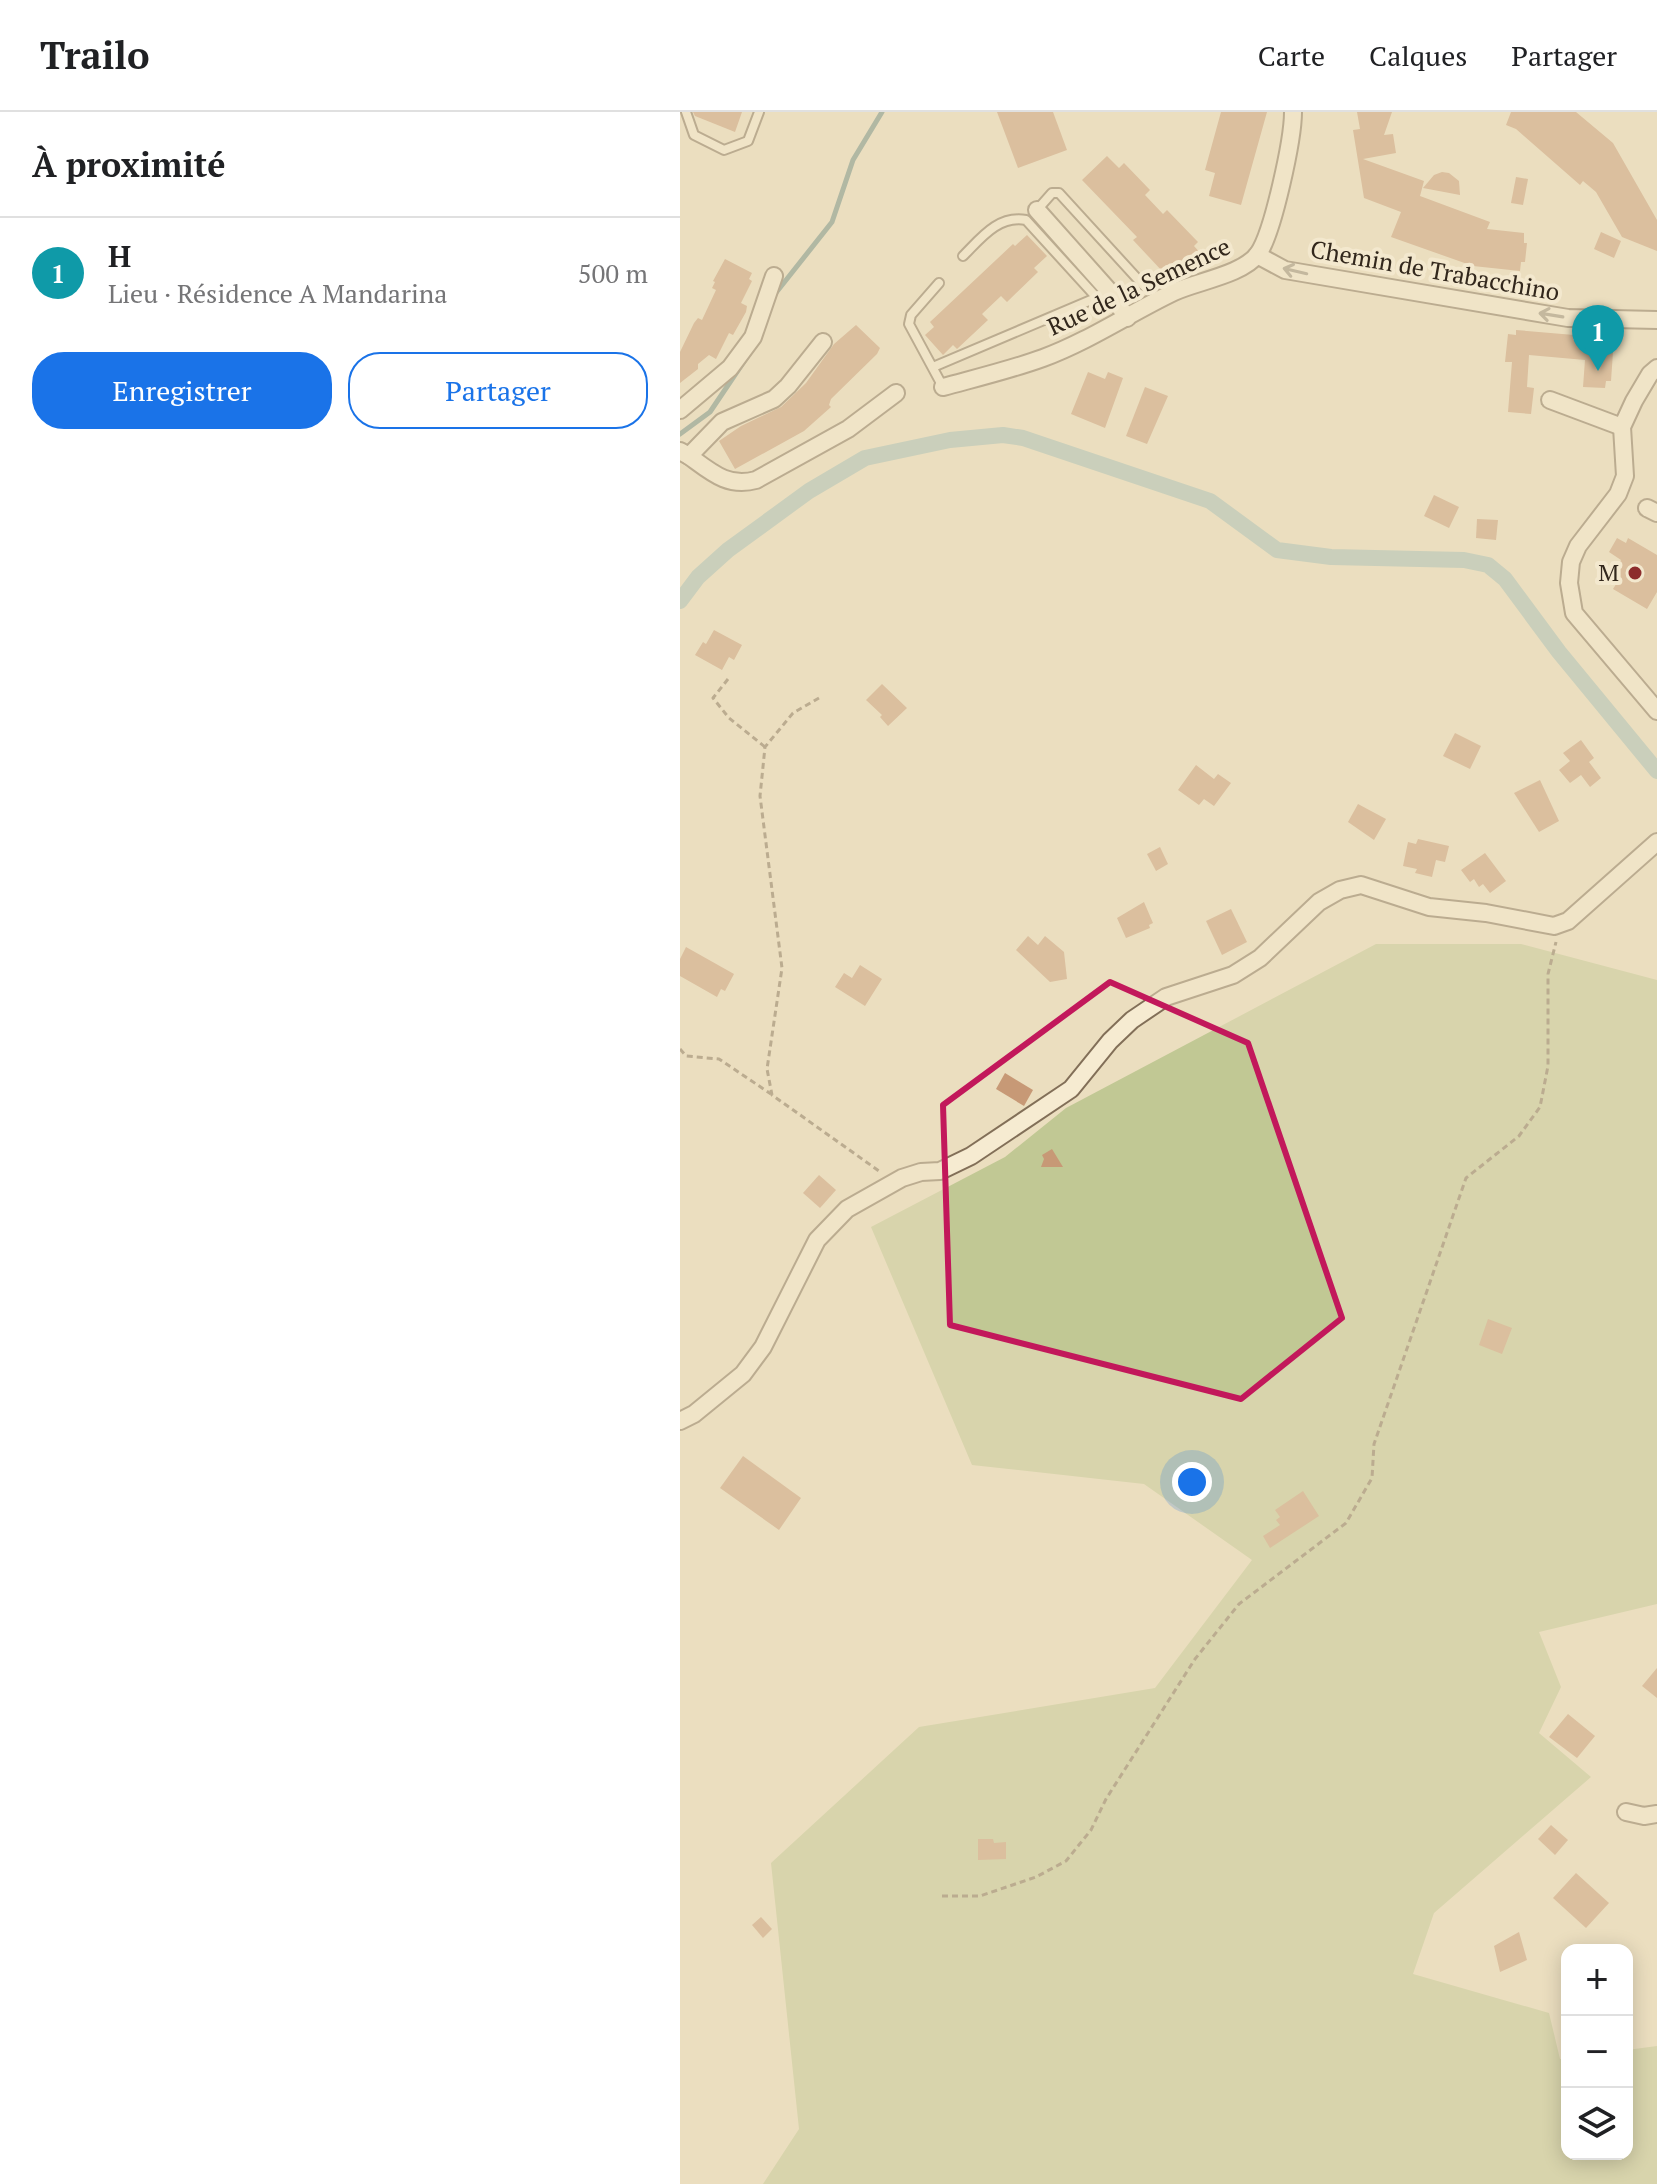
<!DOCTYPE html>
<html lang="fr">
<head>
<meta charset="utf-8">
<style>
  :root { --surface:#fff; --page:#f6f6f6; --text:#202124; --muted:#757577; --line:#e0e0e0; --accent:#1a73e8 }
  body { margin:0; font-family:"PT Serif",serif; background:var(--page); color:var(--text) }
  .controls { position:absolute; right:24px; bottom:24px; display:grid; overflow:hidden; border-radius:16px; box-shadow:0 4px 20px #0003 }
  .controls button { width:72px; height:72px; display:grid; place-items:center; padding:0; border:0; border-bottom:2px solid var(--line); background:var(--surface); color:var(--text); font:40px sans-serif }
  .you { position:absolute; left:512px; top:1370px; width:28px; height:28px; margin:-20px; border:6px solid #fff; border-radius:50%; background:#1a73e8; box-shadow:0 0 0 12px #1a73e833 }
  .badge { display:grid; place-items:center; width:52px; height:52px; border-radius:50%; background:var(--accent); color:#fff; font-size:26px; font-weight:700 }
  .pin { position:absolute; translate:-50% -66px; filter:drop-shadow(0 2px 4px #0008) }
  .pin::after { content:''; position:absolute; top:42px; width:28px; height:24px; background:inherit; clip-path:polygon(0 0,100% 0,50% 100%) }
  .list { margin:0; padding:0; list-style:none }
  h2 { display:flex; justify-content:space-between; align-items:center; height:104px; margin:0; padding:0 32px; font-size:34px }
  h2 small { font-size:26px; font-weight:400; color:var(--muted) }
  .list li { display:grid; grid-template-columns:52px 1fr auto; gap:24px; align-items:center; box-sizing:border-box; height:112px; padding:0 32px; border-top:2px solid var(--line) }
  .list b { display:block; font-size:30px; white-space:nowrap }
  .list p { margin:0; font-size:26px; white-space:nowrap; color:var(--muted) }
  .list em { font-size:26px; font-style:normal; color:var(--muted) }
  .actions { display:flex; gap:16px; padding:24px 32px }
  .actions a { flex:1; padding:18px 0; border:2px solid var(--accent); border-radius:32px; text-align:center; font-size:28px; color:var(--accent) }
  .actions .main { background:var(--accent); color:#fff }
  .icon { flex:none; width:44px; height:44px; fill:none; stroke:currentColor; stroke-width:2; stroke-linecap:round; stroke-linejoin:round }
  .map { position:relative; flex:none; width:977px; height:2072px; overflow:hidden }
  header { display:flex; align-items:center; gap:48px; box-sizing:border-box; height:112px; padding:0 40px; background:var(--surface); border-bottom:2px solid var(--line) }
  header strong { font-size:38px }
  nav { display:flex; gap:44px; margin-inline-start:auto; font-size:28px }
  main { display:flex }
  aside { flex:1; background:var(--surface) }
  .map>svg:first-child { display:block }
  .green { fill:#c1c894 }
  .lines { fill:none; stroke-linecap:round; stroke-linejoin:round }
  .stream { stroke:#6a8982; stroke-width:5 }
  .canal { stroke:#a2bdb5; stroke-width:16 }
  .building { fill:#c79976 }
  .service-casing { stroke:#826f58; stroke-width:12 }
  .minor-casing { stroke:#826f58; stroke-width:20 }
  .path { stroke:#826f58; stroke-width:3; stroke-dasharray:6 4; stroke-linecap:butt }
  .service { stroke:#f6ebd1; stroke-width:8 }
  .minor { stroke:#f6ebd1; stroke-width:16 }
  .oneway { stroke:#948976 }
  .marked { fill:none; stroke:#c2185b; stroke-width:6; stroke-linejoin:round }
  .poi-dot { fill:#8d2c2c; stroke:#f3e8ce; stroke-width:3 }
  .labels { text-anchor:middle; stroke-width:8; stroke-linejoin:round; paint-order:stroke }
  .street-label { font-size:24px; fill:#32271c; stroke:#f3e8ce }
  .poi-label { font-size:24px; fill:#32271c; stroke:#f3e8ce; text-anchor:end }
</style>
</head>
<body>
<header>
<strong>Trailo</strong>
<nav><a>Carte</a><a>Calques</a><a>Partager</a></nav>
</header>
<main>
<aside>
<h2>À proximité<small></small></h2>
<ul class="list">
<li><span class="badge" style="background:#0f9aa8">1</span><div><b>H</b><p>Lieu · Résidence A Mandarina</p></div><em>500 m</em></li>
</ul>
<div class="actions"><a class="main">Enregistrer</a><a>Partager</a></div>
</aside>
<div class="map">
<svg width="977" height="2072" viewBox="0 0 977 2072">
  <rect width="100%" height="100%" fill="#ebdebf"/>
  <path class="green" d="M696,832H841L977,868V1492L859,1520L881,1575L859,1621L911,1665L754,1801L733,1862L869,1901L880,1947H887V2042H947V1938L977,1934V2072H83L119,2017L91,1751L239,1615L475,1576L572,1448L464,1372L292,1353L191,1115L325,1045L386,996Z"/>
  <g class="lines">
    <g class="stream">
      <path d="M95,182L152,110L173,48L202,0"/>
      <path d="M0,322L30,300L71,239"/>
    </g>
    <path class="canal" d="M0,489L18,465L48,438L129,379L185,346L270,328L323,323L343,326L530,389L597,438L651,445L784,448L808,453L825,467L879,540L977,659"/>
  </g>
  <g class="building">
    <path d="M13,0H62L55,20L15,4Z"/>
    <path d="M317,0H373L387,38L338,56Z"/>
    <path d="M541,0H587L561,93L529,84L535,61L525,58Z"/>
    <path d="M677,0H712L704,23L713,22L716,41L683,47L744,69L740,84L810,110L807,117L844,121V131H847L845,150H841L840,159L793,154L711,125L721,100L684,86L673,18L680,17Z"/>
    <path d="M831,0H896L933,31L977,108V139L942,125L916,80L903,69L900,73L836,17L826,13Z"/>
    <path d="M427,44L439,56L444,51L470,78L465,83L483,102L487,98L518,130L514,134L523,144L499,166L497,167L487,156L483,160L453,128L457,125L402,68Z"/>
    <path d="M762,60L769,61L779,69L780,83L743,76L754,63Z"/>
    <path d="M836,65L848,67L843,93L831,91Z"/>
    <path d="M921,120L941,129L934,146L914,137Z"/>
    <path d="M347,123L367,144L354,156L358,160L327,190L321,184L302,202L308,208L277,237L273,233L263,243L245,223L254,215L250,210L333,132L335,134Z"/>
    <path d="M45,147L72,161L69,167L72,169L61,191L67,194L66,200L53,223L49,221L36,247L29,243L18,252V257L0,271V240L14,211L18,206L22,208L36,178L32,176L35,170L33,169Z"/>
    <path d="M176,213L200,236L197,242L151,287L149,293L151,295L124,319L55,357L39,329L61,314L101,295L126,271L154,232Z"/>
    <path d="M836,218L894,223L893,228L930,231L929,240H933L931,269H926L925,276L903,275L905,248L849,243L847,275L854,276L851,302L828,300L832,250H825L828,222L836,223Z"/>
    <path d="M408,260L425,267L428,260L443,266L425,316L391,302Z"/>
    <path d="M465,275L488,284L467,332L446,324Z"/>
    <path d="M754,383L779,395L769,416L744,404Z"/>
    <path d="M797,407L818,408L816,428L796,426Z"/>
    <path d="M937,426L946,431L948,426L977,443V480L967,497L933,477L938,469L931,465L941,448L929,440Z"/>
    <path d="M34,518L62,533L54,548L49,545L42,558L15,543L23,530L26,532Z"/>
    <path d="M202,572L227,596L208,614L200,605L202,603L186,588Z"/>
    <path d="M775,621L801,634L790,657L763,644Z"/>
    <path d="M901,628L914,646L909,650L921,666L910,675L901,663L890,671L879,658L890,649L883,641Z"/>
    <path d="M516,653L534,667L538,662L551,671L534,694L524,687L519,693L498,678Z"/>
    <path d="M860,668L879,709L859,720L834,681Z"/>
    <path d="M678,692L706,707L694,728L668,710Z"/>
    <path d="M738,727L769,734L765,750L756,748L752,765L735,761L737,757L723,754L728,730L736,732Z"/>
    <path d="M480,735L488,752L476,759L467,742Z"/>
    <path d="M805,741L826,769L810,781L803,772L799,775L794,767L790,770L781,758Z"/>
    <path d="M464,790L473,811L469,813L470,816L446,826L437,806Z"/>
    <path d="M551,797L567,830L542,843L526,809Z"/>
    <path d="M348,824L358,833L365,824L384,840L387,867L370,870L336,838Z"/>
    <path d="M6,835L54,862L45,879L41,877L37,885L0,864V847Z"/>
    <path d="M180,853L202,867L185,894L155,875L164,861L172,866Z"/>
    <path d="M325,961L353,978L344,994L316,977Z"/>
    <path d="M372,1037L383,1055H361L364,1047L362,1043Z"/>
    <path d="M139,1063L156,1078L140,1096L123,1081Z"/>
    <path d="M808,1207L832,1216L822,1242L799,1233Z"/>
    <path d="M63,1344L121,1386L99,1418L40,1376Z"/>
    <path d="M623,1379L639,1404L590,1436L583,1424L600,1413L596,1408L600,1405L595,1398Z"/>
    <path d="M977,1556V1586L962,1574Z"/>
    <path d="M888,1602L915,1624L897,1646L869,1625Z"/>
    <path d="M871,1713L888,1728L875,1743L858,1727Z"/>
    <path d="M298,1727H313L314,1731L326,1730V1747L298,1748Z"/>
    <path d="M896,1761L929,1791L906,1816L873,1786Z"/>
    <path d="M81,1805L92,1817L83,1826L72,1813Z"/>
    <path d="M839,1820L847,1848L820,1860L814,1834Z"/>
  </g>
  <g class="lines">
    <g class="service-casing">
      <g id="service">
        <path d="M6,0L14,23L44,38L68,29L79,0"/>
        <path d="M357,98L372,81H379L464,174"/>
        <path d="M283,144C301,126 318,103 346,108L418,187"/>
        <path d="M259,171L231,203L229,212L263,275"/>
        <path d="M253,255L430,180"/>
      </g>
    </g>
    <g class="minor-casing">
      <g id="minor">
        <path d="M357,98L430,180L447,206"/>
        <path d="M577,143L605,158L888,206L977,208"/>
        <path d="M977,256L970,262L954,289L942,315L945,364L938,382L898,434L891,450L889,471L894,501L977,599"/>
        <path d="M263,275C296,266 330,258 363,246C409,229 450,201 494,180C518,169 562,163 578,142C593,121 613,27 613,0"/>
        <path d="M870,288L942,315"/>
        <path d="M0,298L50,256L73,225L94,164"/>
        <path d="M0,339L9,344L42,310L94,287L108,274L143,230"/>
        <path d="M9,344C31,360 48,376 76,368L168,317L216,281"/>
        <path d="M967,396L977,401"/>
        <path d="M0,1309L14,1302L63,1262L83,1235L137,1128L167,1097L222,1066L241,1060L260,1059L291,1044L391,977L430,929L452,908L486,885L553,863L580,846L639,790L660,778L681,773L749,795L806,801L874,814L888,809L977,730"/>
        <path d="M946,1700L964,1704L977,1702"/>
      </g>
    </g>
    <g class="path">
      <path d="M48,567L33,586L49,606L85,635"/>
      <path d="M139,586L113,601L85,635L80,684L102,856L87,957L92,983L199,1059"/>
      <path d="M0,937L6,944L39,947L91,982"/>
      <path d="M262,1784H300L356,1765L386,1749L411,1718L426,1687L515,1547L559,1492L666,1411L692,1366L694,1332L786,1066L839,1024L860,995L868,954V862L876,830"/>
    </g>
    <use href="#service" class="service"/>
    <use href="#minor" class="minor"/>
  </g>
  <defs><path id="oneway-shaft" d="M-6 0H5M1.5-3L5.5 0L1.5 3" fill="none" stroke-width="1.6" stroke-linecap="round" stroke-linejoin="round" transform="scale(2)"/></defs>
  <g class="oneway">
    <use href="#oneway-shaft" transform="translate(615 159) rotate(-167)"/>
    <use href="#oneway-shaft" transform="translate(871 203) rotate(-171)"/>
  </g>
  <path d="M0 0H977V2072H0ZM430,870L568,931L662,1206L561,1287L270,1213L263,993Z" fill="#ebdebf" fill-opacity=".55" fill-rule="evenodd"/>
  <path class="marked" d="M430,870L568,931L662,1206L561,1287L270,1213L263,993Z"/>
  <circle class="poi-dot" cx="955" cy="461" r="8"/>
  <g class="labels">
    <g class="street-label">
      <text transform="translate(755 159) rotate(10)" y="8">Chemin de Trabacchino</text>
      <text transform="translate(459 175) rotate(-25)" y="8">Rue de la Semence</text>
    </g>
    <g class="poi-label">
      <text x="939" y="469">M</text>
    </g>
  </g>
</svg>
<div class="controls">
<button>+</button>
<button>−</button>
<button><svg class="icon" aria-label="layers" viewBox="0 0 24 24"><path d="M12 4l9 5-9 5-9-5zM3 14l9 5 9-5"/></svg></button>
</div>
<div class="you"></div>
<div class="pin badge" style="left:918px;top:259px;background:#0f9aa8">1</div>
</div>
</main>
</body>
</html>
